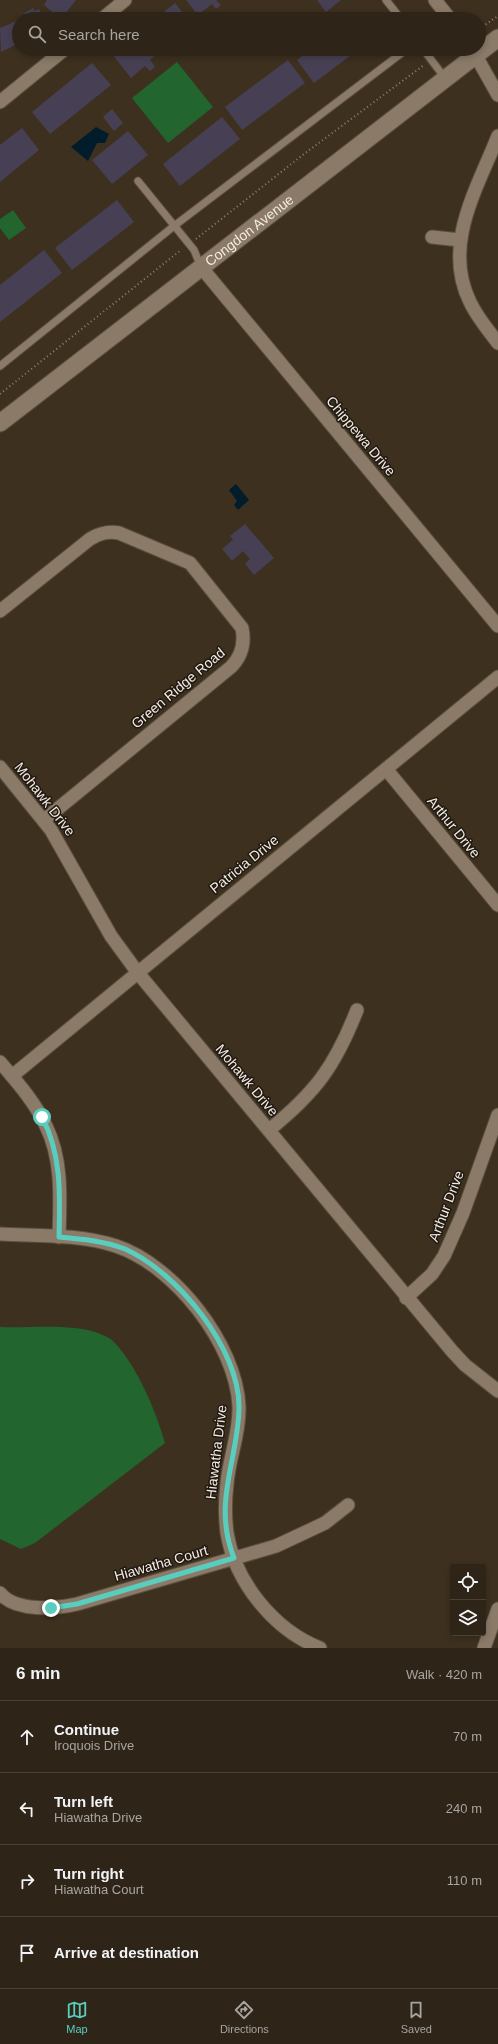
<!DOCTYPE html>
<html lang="en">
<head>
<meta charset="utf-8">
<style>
  :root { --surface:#2e2417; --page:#362c20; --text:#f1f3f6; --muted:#a7a4a1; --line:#494136; --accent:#5acebe }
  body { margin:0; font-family:Helvetica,sans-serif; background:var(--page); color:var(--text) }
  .controls { position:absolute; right:12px; bottom:12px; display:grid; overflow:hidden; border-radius:4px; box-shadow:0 2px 6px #0003 }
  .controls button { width:36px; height:36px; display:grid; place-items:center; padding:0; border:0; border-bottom:1px solid var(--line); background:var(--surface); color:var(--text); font:20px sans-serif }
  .stop { position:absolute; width:12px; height:12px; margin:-9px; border:3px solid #5acebe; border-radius:50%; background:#fff }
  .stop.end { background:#5acebe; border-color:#fff; box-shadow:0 1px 4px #0008 }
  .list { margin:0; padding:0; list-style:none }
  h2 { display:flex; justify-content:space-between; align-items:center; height:52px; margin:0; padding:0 16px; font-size:17px }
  h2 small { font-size:13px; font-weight:400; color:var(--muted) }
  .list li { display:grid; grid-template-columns:26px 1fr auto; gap:12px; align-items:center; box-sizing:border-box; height:72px; padding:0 16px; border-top:1px solid var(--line) }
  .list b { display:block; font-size:15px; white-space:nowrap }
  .list p { margin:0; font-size:13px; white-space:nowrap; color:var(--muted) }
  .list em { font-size:13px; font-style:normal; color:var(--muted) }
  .icon { flex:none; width:22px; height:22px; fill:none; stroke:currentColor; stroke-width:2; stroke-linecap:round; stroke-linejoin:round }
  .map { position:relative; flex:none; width:498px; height:1648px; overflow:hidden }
  .search { position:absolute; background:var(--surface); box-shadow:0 2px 6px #0003; left:12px; right:12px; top:12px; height:44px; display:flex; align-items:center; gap:10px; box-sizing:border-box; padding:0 14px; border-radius:22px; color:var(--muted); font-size:15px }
  .sheet { height:340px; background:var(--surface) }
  nav { display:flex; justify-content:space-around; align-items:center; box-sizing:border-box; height:56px; border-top:1px solid var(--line); background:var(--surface); font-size:11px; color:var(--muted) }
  nav a { display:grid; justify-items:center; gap:2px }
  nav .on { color:var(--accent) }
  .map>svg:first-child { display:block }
  .green { fill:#22652e }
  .water { fill:#011c2b }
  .building { fill:#474054 }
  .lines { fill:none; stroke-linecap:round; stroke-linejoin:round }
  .service-casing { stroke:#5a4f40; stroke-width:9 }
  .minor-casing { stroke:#5a4f40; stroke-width:15 }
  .tertiary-casing { stroke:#5a4f40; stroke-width:19 }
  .path { stroke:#8d8274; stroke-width:2; stroke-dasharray:1 3; stroke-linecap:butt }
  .service { stroke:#8a7a67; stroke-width:7 }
  .minor { stroke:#8a7a67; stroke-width:13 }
  .tertiary { stroke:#8a7a67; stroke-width:17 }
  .route { stroke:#5acebe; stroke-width:5 }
  .labels { text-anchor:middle; stroke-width:3; stroke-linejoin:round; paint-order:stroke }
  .street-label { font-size:14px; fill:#f4ebe1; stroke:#1f1912 }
</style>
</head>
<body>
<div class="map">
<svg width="498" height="1648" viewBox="0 0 498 1648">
  <rect width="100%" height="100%" fill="#3d301f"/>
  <g class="green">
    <path d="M177,62L213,107L168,143L132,98Z"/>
    <path d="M13,210L26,228L9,240L0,228V219Z"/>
    <path d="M0,1327C24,1328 50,1325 74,1328C86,1329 105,1333 114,1342C137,1366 156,1411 165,1443L35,1543L21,1549L0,1539Z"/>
  </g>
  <g class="water">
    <path d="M96,127L109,134L105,143H97L88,161L71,147Z"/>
    <path d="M236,484L249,500L238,510L234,505L237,501L229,490Z"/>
  </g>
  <g class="building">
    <path d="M47,0H76L61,19L44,5Z"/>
    <path d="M186,0H216L221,5L216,9L212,4L198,15Z"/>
    <path d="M317,0H341L326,12Z"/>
    <path d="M175,3L188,19H155Z"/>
    <path d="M33,8L34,11L39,9L44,19H21L26,16L24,13Z"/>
    <path d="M360,13L364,19H352Z"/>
    <path d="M19,20V43L1,52L0,28Z"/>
    <path d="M118,49H163L150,60L155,67L150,71L145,66L131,78L112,54Z"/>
    <path d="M311,49H359L314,83L297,60Z"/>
    <path d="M288,60L305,83L242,130L225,107Z"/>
    <path d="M92,63L111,85L50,134L32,112Z"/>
    <path d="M112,109L123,123L114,131L103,117Z"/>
    <path d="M222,117L240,139L180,186L163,164Z"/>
    <path d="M22,128L39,150L0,182V145Z"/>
    <path d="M128,131L148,155L112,184L92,160Z"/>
    <path d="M117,200L134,222L72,270L55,248Z"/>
    <path d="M44,250L62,273L0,322V285Z"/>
    <path d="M245,524L274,558L254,575L245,564L250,559L243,551L232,561L222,549L233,540L230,536Z"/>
  </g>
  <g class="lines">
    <g class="service-casing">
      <g id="service">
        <path d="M386,0L401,19"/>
        <path d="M423,49L445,78"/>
        <path d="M138,181L194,250L201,267"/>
        <path d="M0,366L174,226L407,49"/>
      </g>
    </g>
    <g class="minor-casing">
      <g id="minor">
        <path d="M435,0L450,19"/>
        <path d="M102,19L125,0"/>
        <path d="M472,49L498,95"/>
        <path d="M0,102L65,49"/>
        <path d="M498,136C477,189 442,245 470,302C477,317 488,330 498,343"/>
        <path d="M432,237L460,240"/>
        <path d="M201,267L498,626"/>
        <path d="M0,611L90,539C100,533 108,531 119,533L190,563L242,628C245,643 242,656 231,667L44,820"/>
        <path d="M0,767L51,830L111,936L138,973L452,1351L465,1365L498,1391"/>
        <path d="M386,769L498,905"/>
        <path d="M0,1062C17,1082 35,1102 46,1126C63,1160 60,1201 59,1237"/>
        <path d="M12,1076L498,677"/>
        <path d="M269,1130C316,1092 335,1066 357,1010"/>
        <path d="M0,1234C38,1236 79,1234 116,1246C174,1265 236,1344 239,1406C240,1433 229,1458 227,1484C225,1500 225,1517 227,1533C235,1582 274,1630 320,1648"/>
        <path d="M406,1298L432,1274L444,1256L463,1213L498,1115"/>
        <path d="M0,1593C15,1612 56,1609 77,1604L276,1546L325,1523L348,1505"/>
        <path d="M484,1648L498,1609"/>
      </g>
    </g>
    <g class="tertiary-casing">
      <g id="tertiary">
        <path id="s1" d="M0,423L498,38"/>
      </g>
    </g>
    <g class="path">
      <path d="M479,29L498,16"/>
      <path d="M439,55L451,49"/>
      <path d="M196,239L304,154L424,65"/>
      <path d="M0,394L181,250"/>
    </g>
    <use href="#service" class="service"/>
    <use href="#minor" class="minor"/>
    <use href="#tertiary" class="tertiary"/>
  </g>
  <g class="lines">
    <path class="route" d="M42,1117C62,1155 60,1196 59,1237C82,1239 104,1241 125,1249C177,1272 240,1349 239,1408C238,1461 212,1503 234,1558L77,1604L51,1608"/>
  </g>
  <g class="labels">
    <g class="street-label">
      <text dy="5" stroke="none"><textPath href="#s1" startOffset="315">Congdon Avenue</textPath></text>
      <text transform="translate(361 436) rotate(50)" y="5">Chippewa Drive</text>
      <text transform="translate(178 688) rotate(-40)" y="5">Green Ridge Road</text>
      <text transform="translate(45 799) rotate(52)" y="5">Mohawk Drive</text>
      <text transform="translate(454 827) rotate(51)" y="5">Arthur Drive</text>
      <text transform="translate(244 864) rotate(-39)" y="5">Patricia Drive</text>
      <text transform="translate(247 1080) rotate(50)" y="5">Mohawk Drive</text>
      <text transform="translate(446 1206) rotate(-69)" y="5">Arthur Drive</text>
      <text transform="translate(216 1452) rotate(-83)" y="5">Hiawatha Drive</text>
      <text transform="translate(161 1563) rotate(-16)" y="5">Hiawatha Court</text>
    </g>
  </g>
</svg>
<div class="controls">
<button><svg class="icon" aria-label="locate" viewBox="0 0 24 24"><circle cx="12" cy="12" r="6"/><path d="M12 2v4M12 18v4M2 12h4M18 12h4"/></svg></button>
<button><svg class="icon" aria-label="layers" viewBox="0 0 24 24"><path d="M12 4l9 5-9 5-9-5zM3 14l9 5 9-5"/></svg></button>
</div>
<div class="stop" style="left:42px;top:1117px"></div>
<div class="stop end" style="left:51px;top:1608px"></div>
<div class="search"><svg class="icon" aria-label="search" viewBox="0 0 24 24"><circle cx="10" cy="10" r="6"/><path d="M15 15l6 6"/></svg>Search here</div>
</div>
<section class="sheet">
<h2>6 min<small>Walk · 420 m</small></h2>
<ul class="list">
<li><svg class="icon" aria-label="ahead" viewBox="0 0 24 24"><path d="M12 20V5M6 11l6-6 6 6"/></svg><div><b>Continue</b><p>Iroquois Drive</p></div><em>70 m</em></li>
<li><svg class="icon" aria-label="left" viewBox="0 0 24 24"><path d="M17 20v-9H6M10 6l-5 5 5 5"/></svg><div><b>Turn left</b><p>Hiawatha Drive</p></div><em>240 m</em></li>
<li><svg class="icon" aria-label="right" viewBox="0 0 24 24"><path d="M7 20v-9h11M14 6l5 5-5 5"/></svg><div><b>Turn right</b><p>Hiawatha Court</p></div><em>110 m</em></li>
<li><svg class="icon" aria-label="arrive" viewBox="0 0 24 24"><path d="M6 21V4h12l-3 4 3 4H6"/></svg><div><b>Arrive at destination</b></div></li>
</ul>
</section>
<nav>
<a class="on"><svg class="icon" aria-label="map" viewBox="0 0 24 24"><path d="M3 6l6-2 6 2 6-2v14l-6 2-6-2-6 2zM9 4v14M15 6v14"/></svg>Map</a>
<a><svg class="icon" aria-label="directions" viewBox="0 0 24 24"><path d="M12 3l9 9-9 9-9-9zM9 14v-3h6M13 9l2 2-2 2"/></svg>Directions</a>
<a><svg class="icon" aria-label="saved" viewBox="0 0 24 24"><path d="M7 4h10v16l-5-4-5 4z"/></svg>Saved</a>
</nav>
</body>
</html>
